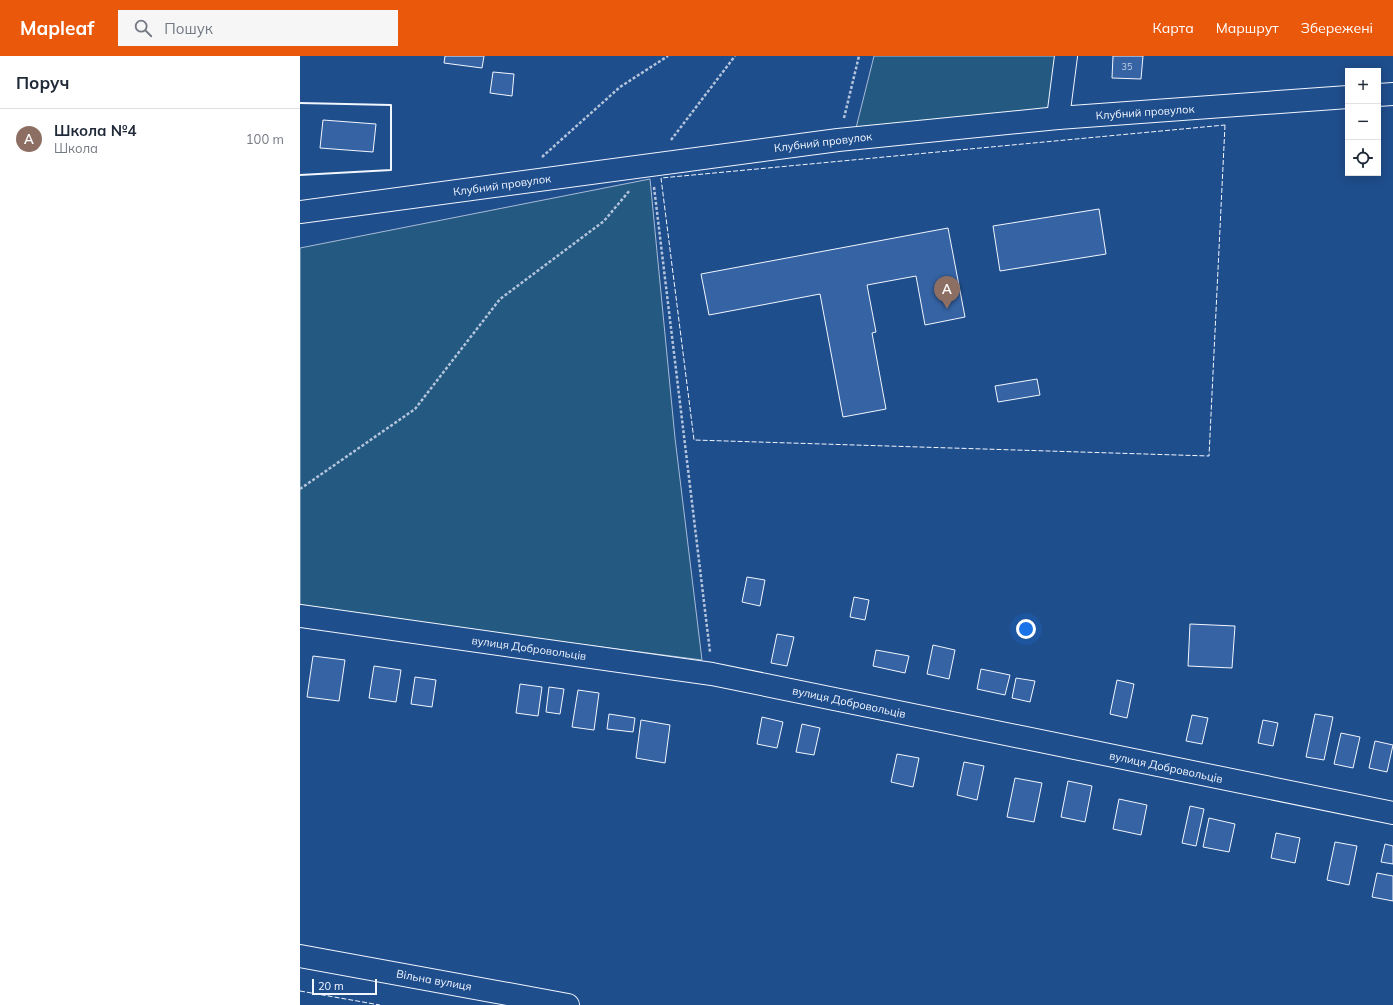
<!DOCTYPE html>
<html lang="uk">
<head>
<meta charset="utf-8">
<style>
  :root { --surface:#fff; --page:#f6f6f7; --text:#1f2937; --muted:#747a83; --line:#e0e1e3; --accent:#ea580c }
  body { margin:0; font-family:Mulish,sans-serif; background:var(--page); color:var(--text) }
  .controls { position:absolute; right:12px; top:12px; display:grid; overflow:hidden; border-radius:0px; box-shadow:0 2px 10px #0003 }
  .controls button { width:36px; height:36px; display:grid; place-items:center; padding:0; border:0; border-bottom:1px solid var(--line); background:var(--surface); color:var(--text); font:20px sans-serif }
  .scale { position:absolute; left:12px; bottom:10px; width:65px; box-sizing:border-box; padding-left:4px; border:2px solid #f2f6ff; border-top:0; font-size:11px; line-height:14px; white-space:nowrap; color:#f2f6ff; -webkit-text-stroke:3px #1f4e8c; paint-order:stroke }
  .you { position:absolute; left:726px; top:573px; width:14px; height:14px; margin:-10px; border:3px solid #fff; border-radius:50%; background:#1a73e8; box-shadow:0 0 0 6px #1a73e833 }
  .badge { display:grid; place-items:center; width:26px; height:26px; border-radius:50%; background:var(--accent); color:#fff; font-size:13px; font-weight:700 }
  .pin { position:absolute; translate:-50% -33px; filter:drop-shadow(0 1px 2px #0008) }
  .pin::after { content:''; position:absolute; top:21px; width:14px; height:12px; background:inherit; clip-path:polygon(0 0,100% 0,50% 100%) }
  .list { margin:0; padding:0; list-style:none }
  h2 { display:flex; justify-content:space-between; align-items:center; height:52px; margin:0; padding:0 16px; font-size:17px }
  h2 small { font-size:13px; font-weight:400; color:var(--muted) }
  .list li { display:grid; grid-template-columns:26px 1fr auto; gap:12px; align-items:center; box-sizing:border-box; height:60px; padding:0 16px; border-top:1px solid var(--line) }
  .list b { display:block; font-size:15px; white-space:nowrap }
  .list p { margin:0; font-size:13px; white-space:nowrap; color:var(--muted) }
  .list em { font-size:13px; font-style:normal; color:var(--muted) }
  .icon { flex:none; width:22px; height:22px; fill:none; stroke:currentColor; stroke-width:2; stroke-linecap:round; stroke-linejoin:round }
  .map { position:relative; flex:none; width:1093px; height:949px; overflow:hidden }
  header { display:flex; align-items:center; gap:24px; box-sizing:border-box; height:56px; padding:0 20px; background:var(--accent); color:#fff }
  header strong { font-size:19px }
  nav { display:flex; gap:22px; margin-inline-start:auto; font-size:14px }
  .search { width:280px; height:36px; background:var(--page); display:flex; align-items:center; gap:10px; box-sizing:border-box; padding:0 14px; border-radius:0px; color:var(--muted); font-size:15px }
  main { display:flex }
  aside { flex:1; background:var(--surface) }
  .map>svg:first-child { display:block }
  .green { fill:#245a82; stroke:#a8bbd7 }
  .building { fill:#3563a3; stroke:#f2f6ff }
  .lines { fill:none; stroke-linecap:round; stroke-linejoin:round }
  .minor-casing { stroke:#f2f6ff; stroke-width:24 }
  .path { stroke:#b3c4dc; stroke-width:2.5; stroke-dasharray:3 2; stroke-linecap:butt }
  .minor { stroke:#1f4e8c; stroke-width:22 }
  .fence { stroke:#f2f6ff; stroke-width:1; stroke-dasharray:5 2; stroke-linecap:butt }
  .wall { stroke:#f2f6ff; stroke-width:2 }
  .labels { text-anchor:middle; stroke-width:3; stroke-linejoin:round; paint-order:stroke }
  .number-label { font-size:9px; fill:#c3d1e8 }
  .street-label { font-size:11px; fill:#f2f6ff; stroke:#1f4e8c }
</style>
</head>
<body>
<header>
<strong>Mapleaf</strong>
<div class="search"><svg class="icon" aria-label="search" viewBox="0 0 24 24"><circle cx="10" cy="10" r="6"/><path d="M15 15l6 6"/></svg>Пошук</div>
<nav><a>Карта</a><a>Маршрут</a><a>Збережені</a></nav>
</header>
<main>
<aside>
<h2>Поруч<small></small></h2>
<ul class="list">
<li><span class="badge" style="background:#8d6e63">A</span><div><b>Школа №4</b><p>Школа</p></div><em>100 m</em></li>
</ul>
</aside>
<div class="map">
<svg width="1093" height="949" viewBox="0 0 1093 949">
  <rect width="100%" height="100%" fill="#1f4e8c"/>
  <g class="green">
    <path d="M574,0H756L749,52L556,72Z"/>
    <path d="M350,123L375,382L402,604L0,552V192Z"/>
  </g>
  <g class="building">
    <path d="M145,0H184L182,12L144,7Z"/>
    <path d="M813,0H843L841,23L812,22Z"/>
    <path d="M193,16L214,18L212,40L190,37Z"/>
    <path d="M23,64L76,68L73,96L20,92Z"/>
    <path d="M799,153L806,198L700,215L693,170Z"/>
    <path d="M648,172L665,261L625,269L616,220L567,229L576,276L572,277L586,353L543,361L520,238L409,259L401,218Z"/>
    <path d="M737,323L740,339L698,346L695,330Z"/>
    <path d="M447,521L465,524L460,550L442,546Z"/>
    <path d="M554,541L569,544L565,564L550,561Z"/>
    <path d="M890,568L935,570L932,612L888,610Z"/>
    <path d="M477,578L494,581L487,610L471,607Z"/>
    <path d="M633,589L655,594L649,623L627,618Z"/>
    <path d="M576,594L609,600L605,617L573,610Z"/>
    <path d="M13,600L45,604L39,645L7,641Z"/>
    <path d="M74,610L101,614L96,646L69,642Z"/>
    <path d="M681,613L710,619L705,639L677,633Z"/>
    <path d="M115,621L136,624L132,651L111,648Z"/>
    <path d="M716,622L735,625L730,646L712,642Z"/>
    <path d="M817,624L834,628L827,662L810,658Z"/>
    <path d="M220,628L242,631L238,660L216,657Z"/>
    <path d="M249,631L264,633L260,658L246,656Z"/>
    <path d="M278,634L299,637L294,674L272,671Z"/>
    <path d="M309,658L335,662L333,676L307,673Z"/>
    <path d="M1015,658L1033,661L1024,704L1006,701Z"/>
    <path d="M892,659L908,662L902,688L886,685Z"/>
    <path d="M462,661L483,666L477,692L457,688Z"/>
    <path d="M341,664L370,669L365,707L336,702Z"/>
    <path d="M963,664L978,667L973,690L958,687Z"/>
    <path d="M502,668L520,672L514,699L496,696Z"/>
    <path d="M1041,677L1060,681L1053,712L1034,708Z"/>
    <path d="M1075,685L1093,689L1087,716L1069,712Z"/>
    <path d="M597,698L619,702L613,731L591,726Z"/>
    <path d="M664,706L684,710L677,744L657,739Z"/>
    <path d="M715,722L742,727L734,766L707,761Z"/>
    <path d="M768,725L792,730L785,766L761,761Z"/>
    <path d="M819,743L847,749L841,779L813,773Z"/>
    <path d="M890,750L904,753L896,790L882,787Z"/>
    <path d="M909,762L935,768L929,796L903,791Z"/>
    <path d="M976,777L1000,782L995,807L971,802Z"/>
    <path d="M1035,786L1057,790L1049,829L1027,824Z"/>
    <path d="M1085,788L1093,790V808L1081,806Z"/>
    <path d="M1077,817L1093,820V845L1072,841Z"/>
  </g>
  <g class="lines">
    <g class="minor-casing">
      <g id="minor">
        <path d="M1078,39L1093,38"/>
        <path d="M758,62L766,0"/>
        <path d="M0,156L538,84L758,62L1048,41"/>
        <path d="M0,560L412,618L1093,757"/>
        <path d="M0,900L268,949"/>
      </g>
    </g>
    <g class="path">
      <path d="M544,62L559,0"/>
      <path d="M371,84L435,0"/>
      <path d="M242,101L320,31L368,0"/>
      <path d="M354,131L410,596"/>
      <path d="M0,433L115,353L200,243L304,165L330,134"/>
    </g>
    <use href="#minor" class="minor"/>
    <g class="fence">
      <path d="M925,69L909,400L394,384L361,122Z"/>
      <path d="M0,935L80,949"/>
    </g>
    <path class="wall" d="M0,47L91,49V114L0,119"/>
  </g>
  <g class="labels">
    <g class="number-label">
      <text x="827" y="14">35</text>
    </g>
    <g class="street-label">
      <text transform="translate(845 56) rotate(-4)" y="4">Клубний провулок</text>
      <text transform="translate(523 86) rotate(-7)" y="4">Клубний провулок</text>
      <text transform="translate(202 129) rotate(-8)" y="4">Клубний провулок</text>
      <text transform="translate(229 592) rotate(8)" y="4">вулиця Добровольців</text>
      <text transform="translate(549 646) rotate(12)" y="4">вулиця Добровольців</text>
      <text transform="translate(866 711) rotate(12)" y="4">вулиця Добровольців</text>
      <text transform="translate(134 924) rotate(10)" y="4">Вільна вулиця</text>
    </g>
  </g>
</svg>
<div class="controls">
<button>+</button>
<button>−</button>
<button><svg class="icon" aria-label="locate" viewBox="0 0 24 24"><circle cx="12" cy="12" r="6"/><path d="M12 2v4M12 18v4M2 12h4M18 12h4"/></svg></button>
</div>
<div class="scale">20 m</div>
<div class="you"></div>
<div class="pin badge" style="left:647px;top:253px;background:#8d6e63">A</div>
</div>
</main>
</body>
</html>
